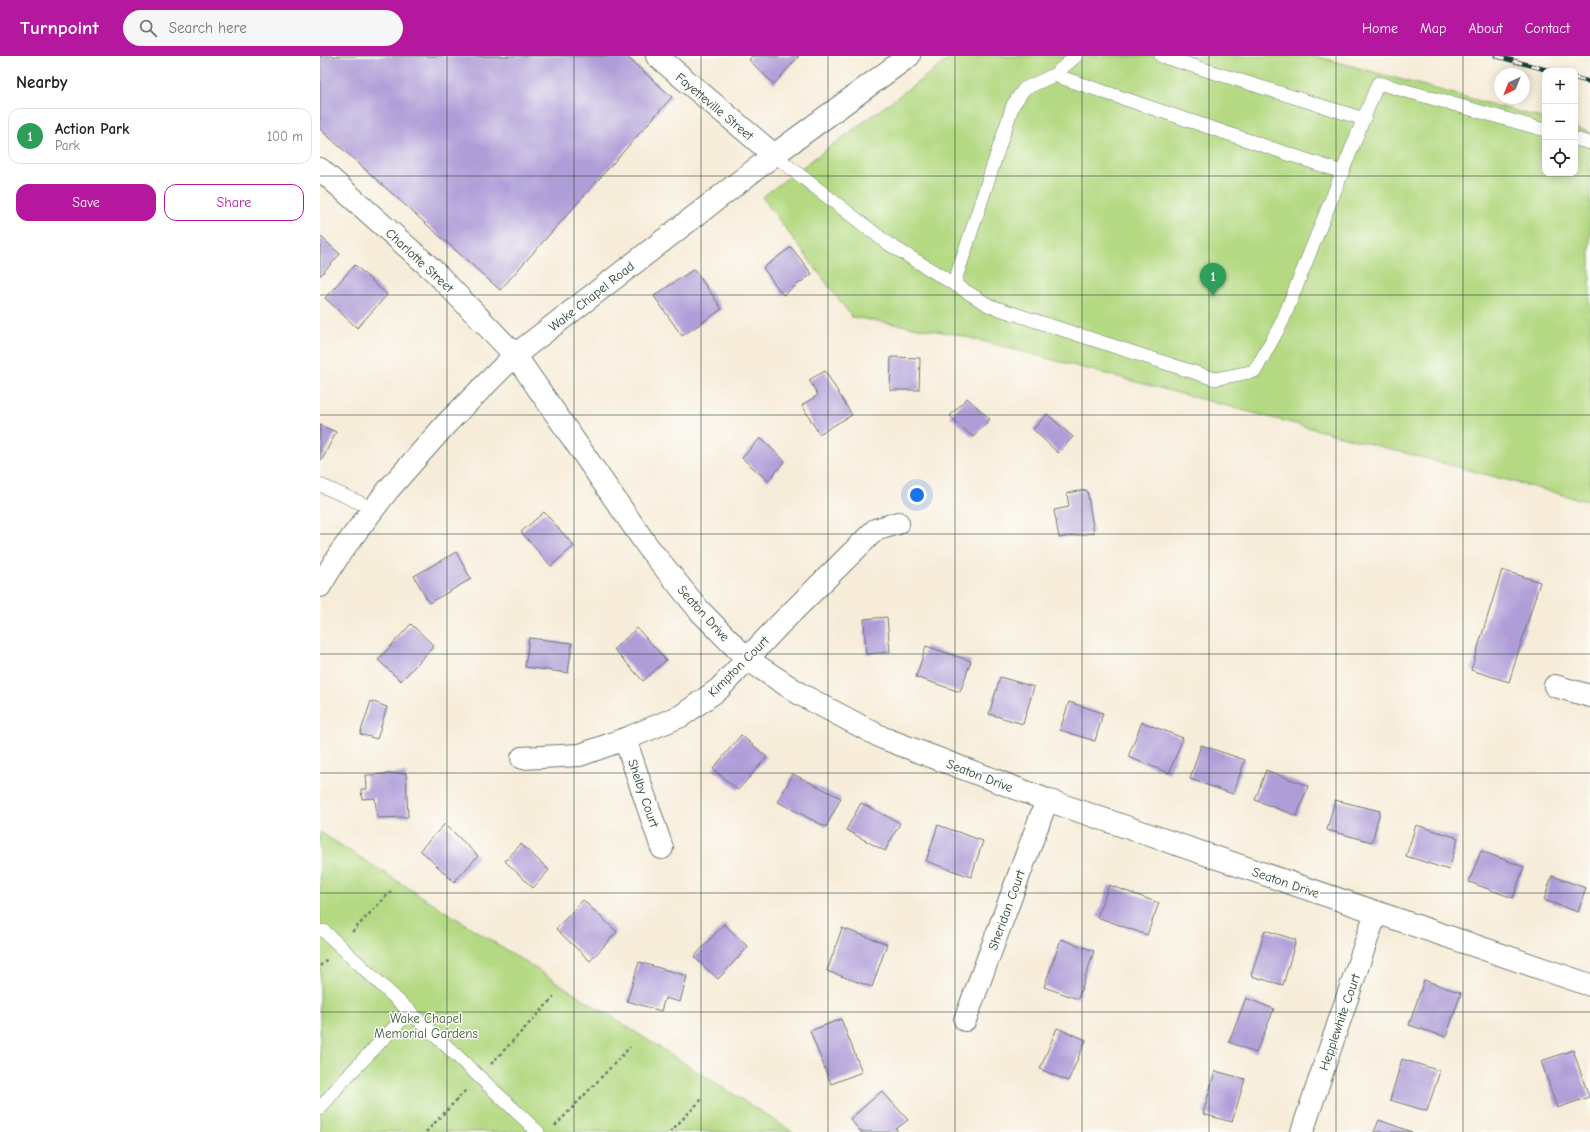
<!DOCTYPE html>
<html lang="en">
<head>
<meta charset="utf-8">
<style>
  :root { --surface:#fff; --page:#f6f6f6; --text:#222; --muted:#767676; --line:#e0e0e0; --accent:#b5179e }
  body { margin:0; font-family:"Comic Neue",sans-serif; background:var(--page); color:var(--text) }
  .controls { position:absolute; right:12px; top:12px; display:grid; overflow:hidden; border-radius:8px; box-shadow:0 2px 10px #0003 }
  .controls button { width:36px; height:36px; display:grid; place-items:center; padding:0; border:0; border-bottom:1px solid var(--line); background:var(--surface); color:var(--text); font:20px sans-serif }
  .compass { position:absolute; left:1174px; top:12px; width:36px; height:36px; border-radius:50%; background:var(--surface); box-shadow:0 2px 10px #0003; rotate:223deg }
  .you { position:absolute; left:597px; top:439px; width:14px; height:14px; margin:-10px; border:3px solid #fff; border-radius:50%; background:#1a73e8; box-shadow:0 0 0 6px #1a73e833 }
  .badge { display:grid; place-items:center; width:26px; height:26px; border-radius:50%; background:var(--accent); color:#fff; font-size:13px; font-weight:700 }
  .pin { position:absolute; translate:-50% -33px; filter:drop-shadow(0 1px 2px #0008) }
  .pin::after { content:''; position:absolute; top:21px; width:14px; height:12px; background:inherit; clip-path:polygon(0 0,100% 0,50% 100%) }
  .list { margin:0; padding:0; list-style:none }
  h2 { display:flex; justify-content:space-between; align-items:center; height:52px; margin:0; padding:0 16px; font-size:17px }
  h2 small { font-size:13px; font-weight:400; color:var(--muted) }
  .list li { display:grid; grid-template-columns:26px 1fr auto; gap:12px; align-items:center; box-sizing:border-box; height:56px; margin:0 8px 8px; padding:0 8px; border:1px solid var(--line); border-radius:12px }
  .list b { display:block; font-size:15px; white-space:nowrap }
  .list p { margin:0; font-size:13px; white-space:nowrap; color:var(--muted) }
  .list em { font-size:13px; font-style:normal; color:var(--muted) }
  .actions { display:flex; gap:8px; padding:12px 16px }
  .actions a { flex:1; padding:9px 0; border:1px solid var(--accent); border-radius:12px; text-align:center; font-size:14px; color:var(--accent) }
  .actions .main { background:var(--accent); color:#fff }
  .icon { flex:none; width:22px; height:22px; fill:none; stroke:currentColor; stroke-width:2; stroke-linecap:round; stroke-linejoin:round }
  .map { position:relative; flex:none; width:1270px; height:1076px; overflow:hidden }
  header { display:flex; align-items:center; gap:24px; box-sizing:border-box; height:56px; padding:0 20px; background:var(--accent); color:#fff }
  header strong { font-size:19px }
  nav { display:flex; gap:22px; margin-inline-start:auto; font-size:14px }
  .search { width:280px; height:36px; background:var(--page); display:flex; align-items:center; gap:10px; box-sizing:border-box; padding:0 14px; border-radius:22px; color:var(--muted); font-size:15px }
  main { display:flex }
  aside { flex:1; background:var(--surface) }
  .map>svg:first-child { display:block }
  .green { fill:#b4d982; stroke:#6a8b5b }
  .building { fill:#af9dd8 }
  .lines { fill:none; stroke-linecap:round; stroke-linejoin:round }
  .lane-casing { stroke:#6b7a6e; stroke-width:14 }
  .street-casing { stroke:#6b7a6e; stroke-width:24 }
  .secondary-casing { stroke:#6b7a6e; stroke-width:24 }
  .path { stroke:#6b7a6e; stroke-width:2.5; stroke-dasharray:3 3; stroke-linecap:butt }
  .lane { stroke:#fff; stroke-width:13 }
  .street { stroke:#fff; stroke-width:22 }
  .secondary { stroke:#fff; stroke-width:22 }
  .rail-casing { stroke:#1f3d34; stroke-width:4.5 }
  .rail { stroke:#fdfcf7; stroke-width:3; stroke-dasharray:9; stroke-linecap:butt }
  .grid { fill:none; stroke:#1f3d34; stroke-width:1; stroke-opacity:0.55 }
  .labels { text-anchor:middle; stroke-width:3; stroke-linejoin:round; paint-order:stroke }
  .street-label { font-size:13px; fill:#1f3d34; stroke:#fdfcf7 }
  .park-label { font-size:13px; fill:#3d5c44; stroke:#fdfcf7 }
</style>
</head>
<body>
<header>
<strong>Turnpoint</strong>
<div class="search"><svg class="icon" aria-label="search" viewBox="0 0 24 24"><circle cx="10" cy="10" r="6"/><path d="M15 15l6 6"/></svg>Search here</div>
<nav><a>Home</a><a>Map</a><a>About</a><a>Contact</a></nav>
</header>
<main>
<aside>
<h2>Nearby<small></small></h2>
<ul class="list">
<li><span class="badge" style="background:#2e9e5b">1</span><div><b>Action Park</b><p>Park</p></div><em>100 m</em></li>
</ul>
<div class="actions"><a class="main">Save</a><a>Share</a></div>
</aside>
<div class="map">
<svg width="1270" height="1076" viewBox="0 0 1270 1076">
  <rect width="100%" height="100%" fill="#fdfcf7"/>
  <filter id="ink" filterUnits="userSpaceOnUse"><feTurbulence type="fractalNoise" baseFrequency=".025" numOctaves="2"/><feDisplacementMap in="SourceGraphic" scale="8" xChannelSelector="R" yChannelSelector="G"/><feConvolveMatrix kernelMatrix="1 2 1 2 8 2 1 2 1" color-interpolation-filters="sRGB"/></filter>
  <filter id="wash" filterUnits="userSpaceOnUse"><feTurbulence type="fractalNoise" baseFrequency=".012" numOctaves="4" result="noise"/><feDisplacementMap in="SourceGraphic" scale="16" xChannelSelector="R" yChannelSelector="G"/><feGaussianBlur stdDeviation="0.9" result="paint"/><feColorMatrix in="noise" values="0 0 0 0 0 0 0 0 0 0 0 0 0 0 0 0 0 1.4 0 .05"/><feComposite in="paint" operator="in"/></filter>
  <g filter="url(#wash)">
    <rect width="100%" height="100%" fill="#f7ecd9"/>
    <g class="green">
      <path d="M633,0H995L1225,63V117H1255V72L1270,76V446L635,278L532,261L442,141Z"/>
      <path d="M0,776L473,1076H0Z"/>
    </g>
    <g id="blocks">
      <g class="building">
        <path d="M0,0H306L352,41L180,234L0,73Z"/>
        <path d="M432,0H479L454,28L429,4Z"/>
        <path d="M0,180L20,198L0,220Z"/>
        <path d="M471,191L492,218L463,239L443,212Z"/>
        <path d="M35,209L67,239L37,272L5,242Z"/>
        <path d="M374,213L402,253L362,280L334,240Z"/>
        <path d="M571,301L600,302L599,334H570Z"/>
        <path d="M505,315L532,359L499,378L482,349L498,339L489,324Z"/>
        <path d="M647,342L670,363L653,381L630,360Z"/>
        <path d="M727,358L753,381L738,397L713,373Z"/>
        <path d="M0,369L16,376L2,404L0,403Z"/>
        <path d="M440,382L465,405L448,425L422,402Z"/>
        <path d="M767,434L774,477L739,482L734,454L749,451L747,437Z"/>
        <path d="M224,456L254,490L231,510L201,476Z"/>
        <path d="M136,496L151,523L109,547L94,520Z"/>
        <path d="M1182,514L1220,526L1189,626L1151,614Z"/>
        <path d="M567,561L570,596L546,598L544,563Z"/>
        <path d="M91,568L114,590L81,625L58,604Z"/>
        <path d="M317,572L346,604L323,625L294,593Z"/>
        <path d="M209,582L252,587L248,617L205,611Z"/>
        <path d="M606,590L651,605L640,636L596,621Z"/>
        <path d="M680,621L714,631L703,668L669,658Z"/>
        <path d="M51,645L67,651L57,683L40,678Z"/>
        <path d="M749,646L783,657L775,685L740,674Z"/>
        <path d="M822,666L863,682L849,717L808,701Z"/>
        <path d="M421,679L447,701L418,734L393,713Z"/>
        <path d="M881,689L925,704L913,738L870,723Z"/>
        <path d="M946,714L988,730L977,760L935,744Z"/>
        <path d="M86,717L88,761L57,762L55,742L42,743L41,733H47L46,719Z"/>
        <path d="M473,718L521,742L506,771L458,746Z"/>
        <path d="M1015,744L1060,755L1052,786L1007,774Z"/>
        <path d="M541,747L580,767L565,795L526,774Z"/>
        <path d="M125,768L158,800L134,826L100,794Z"/>
        <path d="M618,769L663,785L651,821L606,805Z"/>
        <path d="M1096,769L1138,782L1129,814L1086,800Z"/>
        <path d="M201,788L229,814L213,832L185,805Z"/>
        <path d="M1161,795L1204,811L1193,842L1149,826Z"/>
        <path d="M1232,820L1266,832L1258,856L1224,844Z"/>
        <path d="M789,829L839,847L827,879L777,861Z"/>
        <path d="M263,844L297,876L270,905L236,873Z"/>
        <path d="M404,868L428,891L398,923L374,901Z"/>
        <path d="M522,872L567,888L552,931L507,915Z"/>
        <path d="M945,874L976,884L963,929L931,920Z"/>
        <path d="M741,883L774,895L758,943L724,931Z"/>
        <path d="M319,906L367,920L360,946L345,942L341,955L307,945Z"/>
        <path d="M1104,924L1141,937L1126,981L1089,969Z"/>
        <path d="M926,942L954,953L936,997L909,986Z"/>
        <path d="M521,963L542,1016L511,1028L490,975Z"/>
        <path d="M737,972L766,984L748,1025L720,1013Z"/>
        <path d="M1253,994L1269,1041L1237,1052L1221,1005Z"/>
        <path d="M1082,1003L1120,1015L1107,1055L1070,1044Z"/>
        <path d="M895,1015L925,1023L912,1066L883,1058Z"/>
        <path d="M562,1035L588,1064L576,1073L578,1076H541L530,1063Z"/>
        <path d="M1059,1064L1092,1076H1054Z"/>
      </g>
    </g>
  </g>
  <g filter="url(#ink)">
    <use href="#blocks" fill-opacity="0" stroke="#6b7a6e" stroke-width="1"/>
    <g class="lines">
      <g class="lane-casing">
        <g id="lane">
          <path d="M841,0L1044,63"/>
          <path d="M734,19L1022,116"/>
          <path d="M1255,83L1270,87"/>
          <path d="M454,99L567,187L670,250L895,323L935,315L962,266L1058,27L1225,74"/>
          <path d="M634,228L693,49L704,33L734,19L756,0"/>
          <path d="M0,429L54,453"/>
          <path d="M4,875L218,1076"/>
          <path d="M0,1053L20,1028L90,955"/>
        </g>
      </g>
      <g class="street-casing">
        <g id="street">
          <path d="M337,0L454,99"/>
          <path d="M0,113L114,215L195,299L328,491L379,554L427,603L480,638L563,682L727,744L1270,929"/>
          <path d="M1235,630L1270,640"/>
          <path d="M305,683L342,792"/>
          <path d="M202,702L260,699L305,683L361,660L399,633L459,569L555,474L578,467"/>
          <path d="M645,964L727,744"/>
          <path d="M982,1076L1056,856"/>
        </g>
      </g>
      <g class="secondary-casing">
        <path id="secondary" d="M0,530L20,497L68,434L127,367L195,299L454,99L589,0"/>
      </g>
      <g class="path">
        <path d="M32,876L71,835"/>
        <path d="M0,910L8,902"/>
        <path d="M171,1008L234,941"/>
        <path d="M235,1070L310,991"/>
        <path d="M106,1076L147,1033"/>
        <path d="M350,1076L382,1043"/>
      </g>
      <use href="#lane" class="lane"/>
      <use href="#street" class="street"/>
      <use href="#secondary" class="secondary"/>
      <g class="rail-casing">
        <g id="rail">
          <path d="M1176,0L1231,15"/>
          <path d="M1255,22L1270,26"/>
        </g>
      </g>
      <use href="#rail" class="rail"/>
    </g>
  </g>
  <path class="grid" d="M127,0V1076M254,0V1076M381,0V1076M508,0V1076M635,0V1076M762,0V1076M889,0V1076M1016,0V1076M1143,0V1076M0,120H1270M0,239H1270M0,359H1270M0,478H1270M0,598H1270M0,717H1270M0,837H1270M0,956H1270"/>
  <g class="labels">
    <g class="street-label">
      <text transform="translate(395 50) rotate(40)" y="5">Fayetteville Street</text>
      <text transform="translate(100 204) rotate(43)" y="5">Charlotte Street</text>
      <text transform="translate(271 240) rotate(-38)" y="5">Wake Chapel Road</text>
      <text transform="translate(384 557) rotate(48)" y="5">Seaton Drive</text>
      <text transform="translate(418 610) rotate(-45)" y="5">Kimpton Court</text>
      <text transform="translate(660 719) rotate(21)" y="5">Seaton Drive</text>
      <text transform="translate(324 737) rotate(71)" y="5">Shelby Court</text>
      <text transform="translate(966 826) rotate(19)" y="5">Seaton Drive</text>
      <text transform="translate(686 854) rotate(-70)" y="5">Sheridan Court</text>
      <text transform="translate(1019 966) rotate(-71)" y="5">Hepplewhite Court</text>
    </g>
    <g class="park-label">
      <text x="106" y="967">Wake Chapel<tspan x="106" dy="15">Memorial Gardens</tspan></text>
    </g>
  </g>
</svg>
<div class="controls">
<button>+</button>
<button>−</button>
<button><svg class="icon" aria-label="locate" viewBox="0 0 24 24"><circle cx="12" cy="12" r="6"/><path d="M12 2v4M12 18v4M2 12h4M18 12h4"/></svg></button>
</div>
<svg class="compass" viewBox="-18 -18 36 36"><path d="M0-13l5 13h-10z" fill="#e53935"/><path d="M0 13l5-13h-10z" fill="#767676"/></svg>
<div class="you"></div>
<div class="pin badge" style="left:893px;top:240px;background:#2e9e5b">1</div>
</div>
</main>
</body>
</html>
